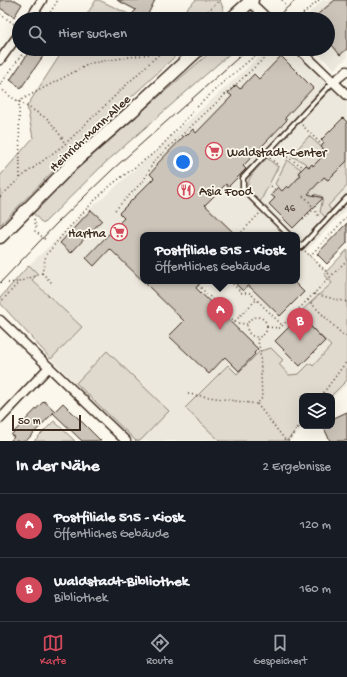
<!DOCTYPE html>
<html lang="de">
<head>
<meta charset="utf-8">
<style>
  :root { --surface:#171b24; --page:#242831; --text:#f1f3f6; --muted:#9ea1a6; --line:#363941; --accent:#d1495b }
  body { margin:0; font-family:"Gochi Hand",sans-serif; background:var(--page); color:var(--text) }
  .controls { position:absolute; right:12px; bottom:12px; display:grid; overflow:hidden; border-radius:8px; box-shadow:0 4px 16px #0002 }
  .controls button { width:36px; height:36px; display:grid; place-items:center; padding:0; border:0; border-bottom:1px solid var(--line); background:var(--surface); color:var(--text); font:20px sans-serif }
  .scale { position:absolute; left:12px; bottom:10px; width:69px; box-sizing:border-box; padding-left:4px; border:2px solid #3b2a1e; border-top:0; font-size:11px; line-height:14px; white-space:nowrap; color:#3b2a1e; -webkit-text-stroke:3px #fbf7ec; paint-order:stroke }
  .you { position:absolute; left:183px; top:162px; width:14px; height:14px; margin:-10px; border:3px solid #fff; border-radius:50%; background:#1a73e8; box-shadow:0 0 0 6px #1a73e833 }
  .badge { display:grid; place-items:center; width:26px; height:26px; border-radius:50%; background:var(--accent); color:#fff; font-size:13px; font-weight:700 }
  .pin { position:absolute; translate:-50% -33px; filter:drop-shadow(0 1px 2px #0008) }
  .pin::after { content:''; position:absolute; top:21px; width:14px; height:12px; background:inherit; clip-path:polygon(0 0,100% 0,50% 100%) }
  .popup { position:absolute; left:140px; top:232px; width:160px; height:52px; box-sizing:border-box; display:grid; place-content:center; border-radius:8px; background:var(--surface); filter:drop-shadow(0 1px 3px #0005); font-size:13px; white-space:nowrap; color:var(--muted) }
  .popup b { font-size:15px; color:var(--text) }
  .popup::after { content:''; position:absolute; left:50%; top:100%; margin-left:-8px; border:8px solid transparent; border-top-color:var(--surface) }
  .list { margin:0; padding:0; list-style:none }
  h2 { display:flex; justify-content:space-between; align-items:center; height:52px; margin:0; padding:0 16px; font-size:17px }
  h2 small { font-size:13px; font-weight:400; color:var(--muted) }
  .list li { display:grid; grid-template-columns:26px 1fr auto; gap:12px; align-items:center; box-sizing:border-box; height:64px; padding:0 16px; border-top:1px solid var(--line) }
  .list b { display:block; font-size:15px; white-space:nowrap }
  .list p { margin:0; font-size:13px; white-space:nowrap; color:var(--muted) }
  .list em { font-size:13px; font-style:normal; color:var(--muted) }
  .icon { flex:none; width:22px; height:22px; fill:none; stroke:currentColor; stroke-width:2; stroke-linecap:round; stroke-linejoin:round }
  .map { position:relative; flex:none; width:347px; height:441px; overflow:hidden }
  .search { position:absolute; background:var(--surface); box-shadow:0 4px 16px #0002; left:12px; right:12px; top:12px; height:44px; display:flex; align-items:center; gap:10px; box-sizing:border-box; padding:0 14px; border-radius:22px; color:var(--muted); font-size:15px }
  .sheet { height:180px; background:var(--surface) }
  nav { display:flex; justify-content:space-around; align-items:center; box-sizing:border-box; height:56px; border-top:1px solid var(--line); background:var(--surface); font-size:11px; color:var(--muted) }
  nav a { display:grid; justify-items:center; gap:2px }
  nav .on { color:var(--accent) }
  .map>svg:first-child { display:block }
  .built { fill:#ede8dd; fill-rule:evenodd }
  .green { fill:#dfd9ce; stroke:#8d8276 }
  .building { fill:#ccc4b9; stroke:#3b2a1e }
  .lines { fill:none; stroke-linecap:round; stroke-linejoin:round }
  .lane-casing { stroke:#3b2a1e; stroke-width:7 }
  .street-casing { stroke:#3b2a1e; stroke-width:11 }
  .secondary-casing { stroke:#3b2a1e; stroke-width:15 }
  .path { stroke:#3b2a1e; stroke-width:1.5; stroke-dasharray:1 3; stroke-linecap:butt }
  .lane { stroke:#fbf7ec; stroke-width:4 }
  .street { stroke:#fbf7ec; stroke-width:8 }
  .secondary { stroke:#fbf7ec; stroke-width:12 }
  .tram { stroke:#3b2a1e; stroke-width:1 }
  .labels { text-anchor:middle; stroke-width:3.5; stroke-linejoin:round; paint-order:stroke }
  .number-label { font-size:11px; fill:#5f5045 }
  .street-label { font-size:13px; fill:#3b2a1e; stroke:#fbf7ec }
  .poi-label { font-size:13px; fill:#3b2a1e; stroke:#fbf7ec; text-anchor:start }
</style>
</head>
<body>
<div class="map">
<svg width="347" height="441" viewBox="0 0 347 441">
  <rect width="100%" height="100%" fill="#fbf7ec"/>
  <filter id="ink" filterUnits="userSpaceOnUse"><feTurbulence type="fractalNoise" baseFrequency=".025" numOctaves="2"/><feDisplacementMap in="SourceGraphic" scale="8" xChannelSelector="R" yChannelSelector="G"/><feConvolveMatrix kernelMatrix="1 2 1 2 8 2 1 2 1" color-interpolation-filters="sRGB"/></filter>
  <g filter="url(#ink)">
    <g class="built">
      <path d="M323,0H347V58L334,69L314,49H328V19H303Z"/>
      <path d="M268,49H308L347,87V209L306,251L347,290V384L332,399V396H302V426H305L290,441H133L51,359L82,327L32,280L38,274L29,265L95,204L102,199ZM143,235H297V281H143Z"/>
    </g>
    <g class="green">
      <path d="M96,0H99L139,19H84Z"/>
      <path d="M196,0H220L224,11L215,19H175Z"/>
      <path d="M64,49H183L66,158L0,225V176L33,138L27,106Z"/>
      <path d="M214,49H235L105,163L43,224L32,212L95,152Z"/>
      <path d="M309,136L327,152L313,166L312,165L309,167L305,163L291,156Z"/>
      <path d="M267,158L278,167L260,202C256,198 249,193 248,187C246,177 261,165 267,158Z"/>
      <path d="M287,160L301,169L298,173L301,175L294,183L299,189L295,194L287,186L282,191L275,184Z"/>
      <path d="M347,161V186L328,206L332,211L325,217L320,212L323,197L315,194L313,202L306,195L324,177L328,180Z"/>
      <path d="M347,250V380L331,396H302V425L286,441H220L185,408L228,365L237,374L260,351L271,348L283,360L279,364L289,375L299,374L310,363L313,366L331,346L298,314L332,283L324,274Z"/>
      <path d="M29,265L38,274L32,280L82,327L51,359L0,303V298Z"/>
      <path d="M107,351L169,411L140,441H136L76,383Z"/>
      <path d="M54,421L75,441H34Z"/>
    </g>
    <g class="building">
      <path d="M0,0H15L22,4L14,17L0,8Z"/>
      <path d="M117,0H155L147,16L143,14L138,19H127L136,10Z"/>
      <path d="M335,0H347V49L340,55L328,40V19H312Z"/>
      <path d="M31,49H48L21,88L10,80Z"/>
      <path d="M281,56L313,88L285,118L287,120L243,166L246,169L228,187L226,184L205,205L236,235H143V281H202L196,288L258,349L254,353L255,354L239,371L225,357L209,374L169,336L184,321L110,249L94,266L86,258L124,218L119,213L154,178L150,174L156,167L155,166L185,135L186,136L193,129L196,133L232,96L228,93L236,85L240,89L254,74L259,79Z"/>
      <path d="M343,118L347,122V161L328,180L324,177L308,194L323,198L293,228L269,204L275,198L271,195L278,187L282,191L287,186L289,188L301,175L298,173L306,165L309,167L312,164L313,166L327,152L321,147L324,143L321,140Z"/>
      <path d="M91,210L102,220L71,253L60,243Z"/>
      <path d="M347,223V243L327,264L317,254Z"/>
      <path d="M233,281H293L304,292L280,316L248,285L243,291Z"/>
      <path d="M300,316L325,341L300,366L275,341Z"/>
      <path d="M44,401L55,411L26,441H10L14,437L11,435Z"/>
      <path d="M63,403L101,441H82L53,413Z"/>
      <path d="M347,412V441H330L323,426H332V419Z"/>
    </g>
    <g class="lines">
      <g class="lane-casing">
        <g id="lane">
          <path d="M289,235L243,189V178L333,82"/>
          <path d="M297,243L301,247L347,198"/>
        </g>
      </g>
      <g class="street-casing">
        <g id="street">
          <path d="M248,0L268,19"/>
          <path d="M30,19L42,0"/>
          <path d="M299,49L347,95"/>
          <path d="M0,60L19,34"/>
          <path d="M333,82L347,71"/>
          <path d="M0,320L126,441"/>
          <path d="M0,419L49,367"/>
        </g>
      </g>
      <g class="secondary-casing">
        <g id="secondary">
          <path d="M231,19L252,0"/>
          <path d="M0,237L73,163L132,111L199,49"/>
        </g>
      </g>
      <g class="path">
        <path d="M282,0L286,5"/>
        <path d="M0,14L17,26"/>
        <path d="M46,19L58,0"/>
        <path d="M199,19L220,0"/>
        <path d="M297,19L319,0"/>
        <path d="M0,85L26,49"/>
        <path d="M0,88L11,97L48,119L61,136L65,144"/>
        <path d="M302,125L322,145"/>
        <path d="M287,157L302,166"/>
        <path d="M270,158L281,168"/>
        <path d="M20,178L19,101L91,63L162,52"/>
        <path d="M271,186L275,190"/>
        <path d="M303,196L308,200L320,218"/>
        <path d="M0,197L20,178L65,144L144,68L165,49"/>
        <path d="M115,210L144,180L154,161L274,49"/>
        <path d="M34,219L36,227L35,231L47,241"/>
        <path d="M303,220L314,209"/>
        <path d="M239,235L260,213"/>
        <path d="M305,251L331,276"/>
        <path d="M310,256L347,217"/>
        <path d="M42,273L52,283"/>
        <path d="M230,281L242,293H250L282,325"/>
        <path d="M8,283L18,282"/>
        <path d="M198,285L236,323L247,324"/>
        <path d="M314,294L347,302"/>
        <path d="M308,300L343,335L347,336"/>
        <path d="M0,303L19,282L42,273L46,255L65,232L95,200L111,185L158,150L196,108L221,84L263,49"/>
        <circle cx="257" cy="327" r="10"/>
        <path d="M235,321L256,300"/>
        <path d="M267,327L280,328L347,260"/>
        <path d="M188,394L257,404L262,398L260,350L257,337"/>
        <path d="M321,396L347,361"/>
        <path d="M257,404L286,441"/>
        <path d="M288,441L302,422"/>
      </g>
      <use href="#lane" class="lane"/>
      <use href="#street" class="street"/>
      <use href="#secondary" class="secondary"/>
      <g class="tram">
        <path d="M274,19L296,0"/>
        <path d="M0,283L56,224L112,170L248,49"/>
      </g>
    </g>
  </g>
  <defs>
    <g id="supermarket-ring" transform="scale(0.9)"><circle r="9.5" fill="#fbf7ec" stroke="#d1495b" stroke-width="1.5"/><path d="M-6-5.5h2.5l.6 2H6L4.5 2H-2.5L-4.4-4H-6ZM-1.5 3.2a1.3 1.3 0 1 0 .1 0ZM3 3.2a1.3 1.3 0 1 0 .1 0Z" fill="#d1495b"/></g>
    <g id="restaurant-ring" transform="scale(0.9)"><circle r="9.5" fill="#fbf7ec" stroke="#d1495b" stroke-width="1.5"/><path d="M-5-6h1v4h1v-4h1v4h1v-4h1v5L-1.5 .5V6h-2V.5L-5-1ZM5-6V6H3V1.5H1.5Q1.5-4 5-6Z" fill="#d1495b"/></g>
  </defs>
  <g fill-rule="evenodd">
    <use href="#supermarket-ring" x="214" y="151"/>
    <use href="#restaurant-ring" x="186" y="190"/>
    <use href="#supermarket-ring" x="119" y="232"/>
  </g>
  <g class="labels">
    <g class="number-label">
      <text x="290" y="211">46</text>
    </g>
    <g class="street-label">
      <text transform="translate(89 132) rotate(-43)" y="5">Heinrich-Mann-Allee</text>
    </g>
    <g class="poi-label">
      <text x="227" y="156">Waldstadt-Center</text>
      <text x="199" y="195">Asia Food</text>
      <text x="106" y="237" text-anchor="end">Hartna</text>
    </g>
  </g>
</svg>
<div class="controls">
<button><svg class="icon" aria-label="layers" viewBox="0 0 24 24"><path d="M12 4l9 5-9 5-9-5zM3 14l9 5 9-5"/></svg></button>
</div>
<div class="scale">50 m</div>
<div class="you"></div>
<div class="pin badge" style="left:220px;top:330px">A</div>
<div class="popup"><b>Postfiliale 515 - Kiosk</b>Öffentliches Gebäude</div>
<div class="pin badge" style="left:300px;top:341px">B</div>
<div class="search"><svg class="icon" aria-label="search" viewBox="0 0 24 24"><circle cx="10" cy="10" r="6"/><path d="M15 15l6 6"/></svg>Hier suchen</div>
</div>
<section class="sheet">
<h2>In der Nähe<small>2 Ergebnisse</small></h2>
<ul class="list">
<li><span class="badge">A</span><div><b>Postfiliale 515 - Kiosk</b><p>Öffentliches Gebäude</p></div><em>120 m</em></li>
<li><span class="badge">B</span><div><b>Waldstadt-Bibliothek</b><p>Bibliothek</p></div><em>160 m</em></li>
</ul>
</section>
<nav>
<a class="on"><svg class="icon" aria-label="map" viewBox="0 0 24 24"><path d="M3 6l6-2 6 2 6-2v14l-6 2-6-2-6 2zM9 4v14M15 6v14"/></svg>Karte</a>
<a><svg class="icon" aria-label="directions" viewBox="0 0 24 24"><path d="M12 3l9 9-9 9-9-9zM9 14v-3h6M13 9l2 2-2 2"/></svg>Route</a>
<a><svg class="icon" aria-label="saved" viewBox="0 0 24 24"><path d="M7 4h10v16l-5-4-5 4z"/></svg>Gespeichert</a>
</nav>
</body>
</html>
